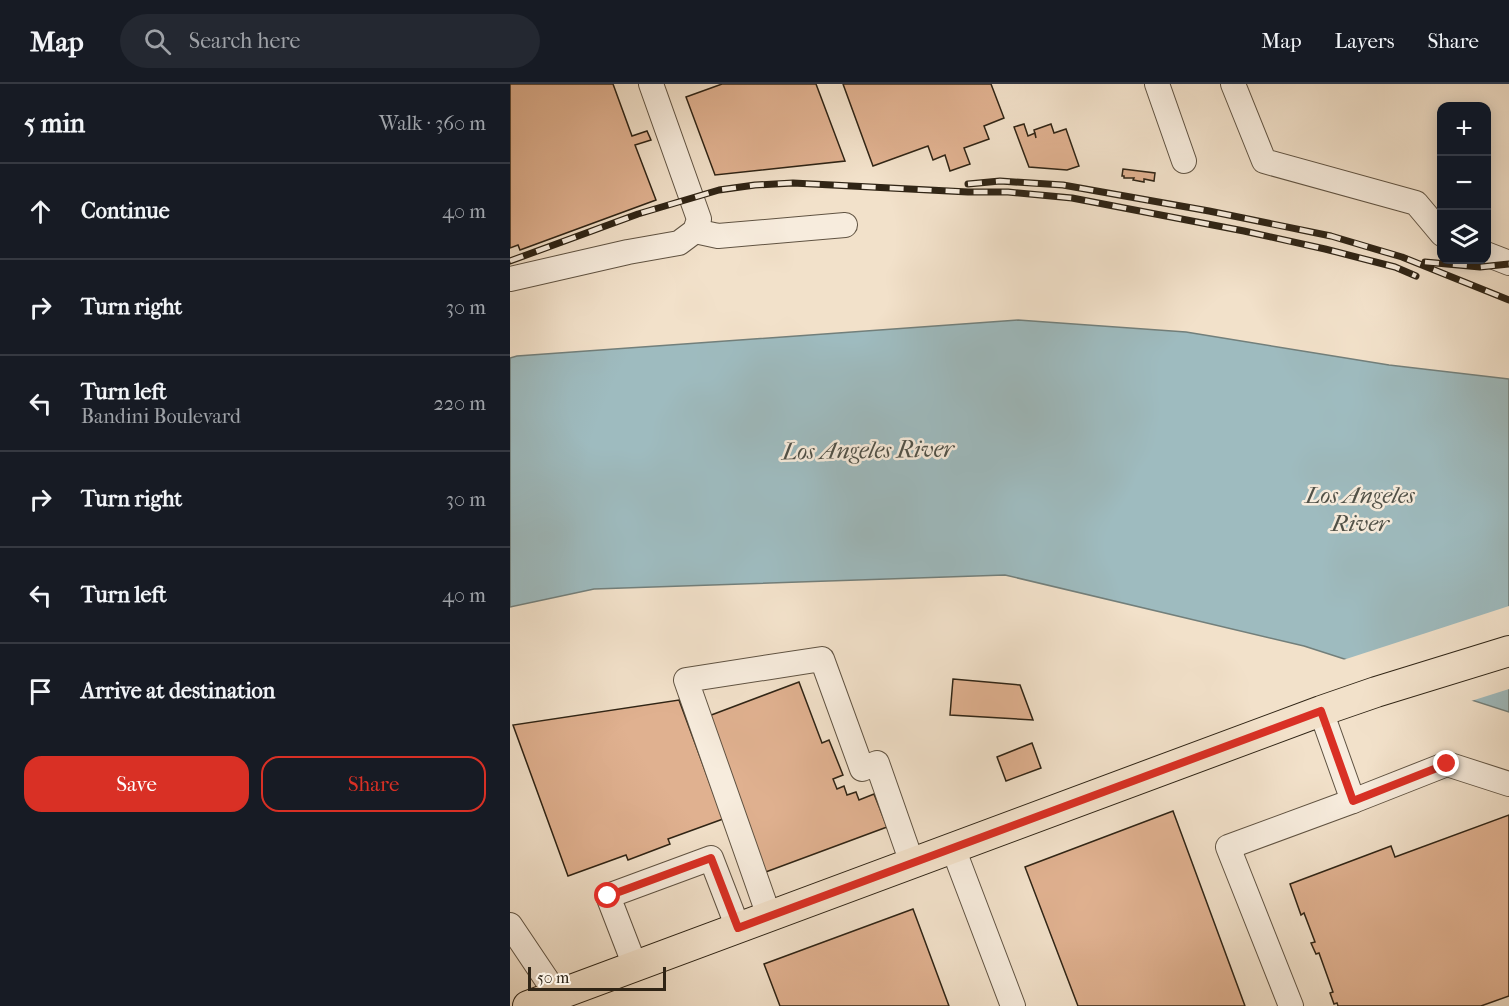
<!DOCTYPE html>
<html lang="en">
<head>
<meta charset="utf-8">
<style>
  :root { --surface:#171b24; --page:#242831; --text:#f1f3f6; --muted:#9ea1a6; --line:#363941; --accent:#d93025 }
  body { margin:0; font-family:"IM FELL French Canon",serif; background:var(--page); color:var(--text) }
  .controls { position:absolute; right:18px; top:18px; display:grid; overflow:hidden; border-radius:12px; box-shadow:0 3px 15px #0003 }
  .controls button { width:54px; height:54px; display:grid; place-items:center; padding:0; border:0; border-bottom:2px solid var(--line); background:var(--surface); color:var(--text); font:30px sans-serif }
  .scale { position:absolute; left:18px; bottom:15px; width:138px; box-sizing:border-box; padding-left:6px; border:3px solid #2f2415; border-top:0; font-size:16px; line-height:21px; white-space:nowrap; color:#2f2415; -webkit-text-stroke:4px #f7ecdd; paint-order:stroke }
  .stop { position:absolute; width:18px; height:18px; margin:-14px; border:4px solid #d93025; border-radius:50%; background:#fff }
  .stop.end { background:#d93025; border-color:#fff; box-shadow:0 2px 6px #0008 }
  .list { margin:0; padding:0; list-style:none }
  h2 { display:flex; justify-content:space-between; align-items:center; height:78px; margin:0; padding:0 24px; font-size:26px }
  h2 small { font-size:20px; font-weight:400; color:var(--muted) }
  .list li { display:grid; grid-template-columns:39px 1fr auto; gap:18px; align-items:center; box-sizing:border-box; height:96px; padding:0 24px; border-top:2px solid var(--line) }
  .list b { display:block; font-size:22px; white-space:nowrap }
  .list p { margin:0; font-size:20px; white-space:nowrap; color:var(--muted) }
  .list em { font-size:20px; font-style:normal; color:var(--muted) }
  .actions { display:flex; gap:12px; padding:18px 24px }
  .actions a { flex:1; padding:14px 0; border:2px solid var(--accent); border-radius:18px; text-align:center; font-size:21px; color:var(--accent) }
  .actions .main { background:var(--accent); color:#fff }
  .icon { flex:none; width:33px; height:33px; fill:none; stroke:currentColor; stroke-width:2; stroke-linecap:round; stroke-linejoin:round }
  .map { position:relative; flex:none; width:999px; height:922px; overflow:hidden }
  header { display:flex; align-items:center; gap:36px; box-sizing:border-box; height:84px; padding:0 30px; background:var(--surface); border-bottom:2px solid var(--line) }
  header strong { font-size:28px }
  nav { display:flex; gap:33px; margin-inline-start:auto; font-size:21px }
  .search { width:420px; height:54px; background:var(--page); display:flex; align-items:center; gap:15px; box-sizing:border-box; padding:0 21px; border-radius:33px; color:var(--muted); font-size:22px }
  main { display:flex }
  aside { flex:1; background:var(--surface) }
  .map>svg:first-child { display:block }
  .water { fill:#9ebbbf; stroke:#727f7b; stroke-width:1.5 }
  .pier { fill:#f2e1ca }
  .building { fill:#e0b190; stroke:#2f2415; stroke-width:1.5 }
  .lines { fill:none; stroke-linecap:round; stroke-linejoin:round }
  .minor-casing { stroke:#605342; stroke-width:26 }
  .major-casing { stroke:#2f2415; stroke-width:32 }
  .minor { stroke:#f7ecdd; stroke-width:24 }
  .major { stroke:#f2e1ca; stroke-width:30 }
  .rail-casing { stroke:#2f2415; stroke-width:7 }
  .rail { stroke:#f7ecdd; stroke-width:4.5; stroke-dasharray:14; stroke-linecap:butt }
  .route { stroke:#d93025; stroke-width:8 }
  .labels { text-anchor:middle; stroke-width:5; stroke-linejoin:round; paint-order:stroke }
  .water-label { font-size:24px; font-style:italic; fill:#505148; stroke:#f7ecdd }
</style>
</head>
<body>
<header>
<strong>Map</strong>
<div class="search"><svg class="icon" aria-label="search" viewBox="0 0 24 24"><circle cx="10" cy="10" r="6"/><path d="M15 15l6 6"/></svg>Search here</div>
<nav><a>Map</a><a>Layers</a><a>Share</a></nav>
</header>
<main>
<aside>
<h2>5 min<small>Walk · 360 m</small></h2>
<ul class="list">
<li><svg class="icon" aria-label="ahead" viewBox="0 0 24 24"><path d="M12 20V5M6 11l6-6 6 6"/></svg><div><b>Continue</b></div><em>40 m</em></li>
<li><svg class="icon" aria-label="right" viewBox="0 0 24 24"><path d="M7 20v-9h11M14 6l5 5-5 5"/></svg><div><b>Turn right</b></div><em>30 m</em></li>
<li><svg class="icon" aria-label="left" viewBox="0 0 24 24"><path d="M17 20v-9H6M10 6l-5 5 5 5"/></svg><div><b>Turn left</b><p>Bandini Boulevard</p></div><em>220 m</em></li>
<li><svg class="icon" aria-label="right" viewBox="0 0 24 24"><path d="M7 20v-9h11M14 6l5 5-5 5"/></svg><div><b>Turn right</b></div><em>30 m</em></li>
<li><svg class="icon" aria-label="left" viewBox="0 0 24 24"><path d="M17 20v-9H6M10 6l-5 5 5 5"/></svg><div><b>Turn left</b></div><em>40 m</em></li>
<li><svg class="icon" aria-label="arrive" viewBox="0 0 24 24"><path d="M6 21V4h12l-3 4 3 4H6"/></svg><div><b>Arrive at destination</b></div></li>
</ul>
<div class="actions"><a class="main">Save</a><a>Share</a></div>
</aside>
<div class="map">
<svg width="999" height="922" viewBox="0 0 999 922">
  <rect width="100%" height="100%" fill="#f2e1ca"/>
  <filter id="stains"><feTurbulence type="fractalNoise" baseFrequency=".00333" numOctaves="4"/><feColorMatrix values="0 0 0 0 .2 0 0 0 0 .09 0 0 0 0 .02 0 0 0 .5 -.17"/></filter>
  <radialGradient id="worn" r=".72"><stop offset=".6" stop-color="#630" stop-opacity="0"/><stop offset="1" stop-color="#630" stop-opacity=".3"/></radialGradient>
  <path class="water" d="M508,236L676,248L879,281L999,295V628L794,562L495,491L84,505L0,523V274L7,272Z"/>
  <path class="pier" d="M999,522V605L958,618L830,577Z"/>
  <g class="building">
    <path d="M0,0H103L122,52L137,47L141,56L125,61L146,116L10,166L8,161L0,164Z"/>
    <path d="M212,0H306L335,77L205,91L176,13Z"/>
    <path d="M333,0H481L494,34L474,42L479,55L454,64L460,80L440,87L435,71L423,76L418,62L363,82Z"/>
    <path d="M514,40L518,52L525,49L526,54L524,46L541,40L544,49L556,45L569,82L557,86L519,83L504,43Z"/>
    <path d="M613,85L645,89L644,97L634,95V98L623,96L624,94H614V92H612Z"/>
    <path d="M443,595L510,601L523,636L440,631Z"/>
    <path d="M289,598L312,659L319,656L333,691L323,695L327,705L334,702L337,711L346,708L349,716L364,710L377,743L253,789L196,633Z"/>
    <path d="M169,616L213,735L158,755L160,760L118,776L116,771L58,792L3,641Z"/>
    <path d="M522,659L531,684L496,697L487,673Z"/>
    <path d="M663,727L735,922H568L515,783Z"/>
    <path d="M999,731V912L971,922H828L827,919L824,920L820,909L823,908L809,869L806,870L801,859L805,858L794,829L791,831L780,800L881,762L885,773Z"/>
    <path d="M403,825L439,922H270L254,880Z"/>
  </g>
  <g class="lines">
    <g class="minor-casing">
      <g id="minor">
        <path d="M647,0L674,77"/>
        <path d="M723,0L754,77L906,119L932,150"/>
        <path d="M185,147L208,152L335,141"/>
        <path d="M976,170L999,179"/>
        <path d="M0,195L118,168L169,159L185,147L189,135L141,0"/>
        <path d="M843,717L937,680L999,700"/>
        <path d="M443,764L503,922"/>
        <path d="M259,832L176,596L312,575L352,685L367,679L402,779"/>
        <path d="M0,841L47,911"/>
        <path d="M125,882L98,812L201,774L228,844"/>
        <path d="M781,922L718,763L843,717L811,627"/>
      </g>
    </g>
    <g class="major-casing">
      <path id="major" d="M18,922L811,627L866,608L999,567"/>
    </g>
    <use href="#minor" class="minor"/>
    <use href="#major" class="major"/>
    <g class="rail-casing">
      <g id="rail">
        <path d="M458,100L490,97L553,101L699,127L821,152L892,173L999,216"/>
        <path d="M0,177L128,130L209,106L245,101L283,99L458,108H498L562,114L734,147L815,165L885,183L906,192"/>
        <path d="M915,178L970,183L999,180"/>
      </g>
    </g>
    <use href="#rail" class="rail"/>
  </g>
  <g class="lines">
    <path class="route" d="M98,812L201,774L228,844L811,627L843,717L937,680"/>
  </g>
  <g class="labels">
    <g class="water-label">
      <text transform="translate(358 366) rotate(-1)" y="8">Los Angeles River</text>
      <text x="850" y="419">Los Angeles<tspan x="850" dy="28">River</tspan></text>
    </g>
  </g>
  <rect width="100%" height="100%" filter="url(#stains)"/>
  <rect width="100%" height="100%" fill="url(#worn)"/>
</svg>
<div class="controls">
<button>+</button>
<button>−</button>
<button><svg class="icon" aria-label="layers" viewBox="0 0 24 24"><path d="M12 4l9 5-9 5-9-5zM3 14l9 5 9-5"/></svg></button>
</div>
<div class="scale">50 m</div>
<div class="stop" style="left:98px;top:812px"></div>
<div class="stop end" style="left:937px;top:680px"></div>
</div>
</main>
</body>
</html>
